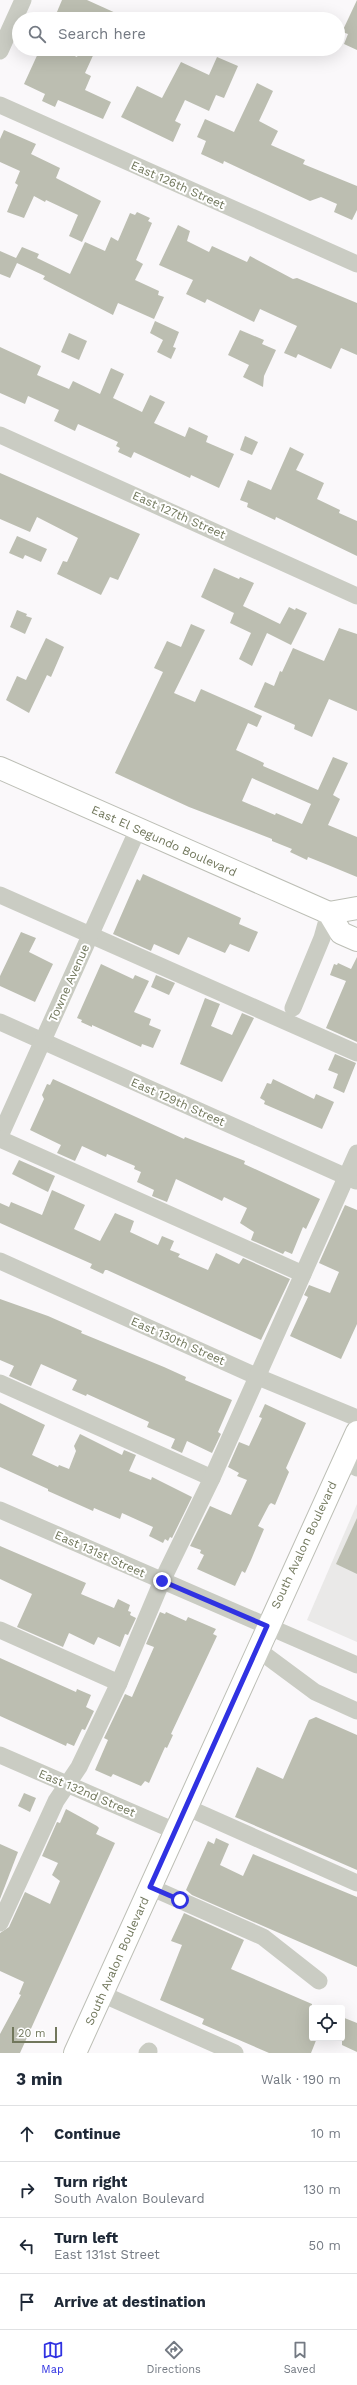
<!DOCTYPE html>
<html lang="en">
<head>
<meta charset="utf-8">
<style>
  :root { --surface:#fff; --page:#f2f2f3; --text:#1f2937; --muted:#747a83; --line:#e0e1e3; --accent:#3032e2 }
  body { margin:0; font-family:"Work Sans",sans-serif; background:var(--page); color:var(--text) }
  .controls { position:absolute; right:12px; bottom:12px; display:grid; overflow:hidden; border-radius:4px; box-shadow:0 4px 16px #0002 }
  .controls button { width:36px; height:36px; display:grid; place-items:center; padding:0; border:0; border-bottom:1px solid var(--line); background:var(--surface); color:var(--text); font:20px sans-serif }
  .scale { position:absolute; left:12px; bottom:10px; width:45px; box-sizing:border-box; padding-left:4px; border:2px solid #71775c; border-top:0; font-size:11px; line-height:14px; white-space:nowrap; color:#71775c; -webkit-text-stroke:3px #fff; paint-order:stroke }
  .stop { position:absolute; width:12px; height:12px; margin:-9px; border:3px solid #3032e2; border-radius:50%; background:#fff }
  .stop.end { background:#3032e2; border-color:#fff; box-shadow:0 1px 4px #0008 }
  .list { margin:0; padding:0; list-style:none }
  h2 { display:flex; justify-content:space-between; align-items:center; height:52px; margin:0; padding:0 16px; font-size:17px }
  h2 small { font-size:13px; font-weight:400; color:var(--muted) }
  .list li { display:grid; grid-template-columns:26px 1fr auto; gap:12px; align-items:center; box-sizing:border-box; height:56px; padding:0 16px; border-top:1px solid var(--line) }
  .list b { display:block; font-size:15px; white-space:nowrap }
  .list p { margin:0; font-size:13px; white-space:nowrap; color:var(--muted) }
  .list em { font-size:13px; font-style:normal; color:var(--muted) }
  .icon { flex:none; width:22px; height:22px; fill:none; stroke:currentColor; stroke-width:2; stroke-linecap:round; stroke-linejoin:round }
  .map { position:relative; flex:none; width:357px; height:2053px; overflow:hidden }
  .search { position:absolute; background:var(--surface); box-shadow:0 4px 16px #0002; left:12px; right:12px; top:12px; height:44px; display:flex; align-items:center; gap:10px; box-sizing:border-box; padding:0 14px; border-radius:22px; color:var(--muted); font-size:15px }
  .sheet { height:276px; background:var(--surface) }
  nav { display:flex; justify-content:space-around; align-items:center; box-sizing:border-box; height:56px; border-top:1px solid var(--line); background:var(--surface); font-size:11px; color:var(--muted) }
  nav a { display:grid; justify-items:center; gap:2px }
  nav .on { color:var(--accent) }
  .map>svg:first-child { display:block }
  .built { fill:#eae9e8 }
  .building { fill:#bcbeb1; fill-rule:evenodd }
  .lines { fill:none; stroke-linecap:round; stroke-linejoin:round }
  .major-casing { stroke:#bcbeb5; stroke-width:24 }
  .minor { stroke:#caccc3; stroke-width:17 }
  .major { stroke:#fff; stroke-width:22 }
  .route { stroke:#3032e2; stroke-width:5 }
  .labels { text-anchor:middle; stroke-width:4; stroke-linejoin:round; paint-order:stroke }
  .street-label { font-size:12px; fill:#71775c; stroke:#fff }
</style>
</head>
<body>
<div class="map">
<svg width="357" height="2053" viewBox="0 0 357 2053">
  <rect width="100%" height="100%" fill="#faf8fa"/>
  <path class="built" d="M357,1504V1642L307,1620Z"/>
  <g class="building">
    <path d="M62,0H87L129,19H54Z"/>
    <path d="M357,0V50L344,44L348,34L342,32Z"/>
    <path d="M40,49H59L77,57L80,49H96L85,73L91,76L85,90L111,102L103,119L58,100L55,107L42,101L45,94L24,84Z"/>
    <path d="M217,57L238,66L224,98L216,95L209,111L185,100L175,121L181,124L173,142L121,117L137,86L162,98L181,62L209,75Z"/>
    <path d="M257,83L273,91L259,121L278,131L271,145L305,160L303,164L357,186V210L352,220L334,212L337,204L321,197L310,201L224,161L223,164L201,154L206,141L197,137L205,119L234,132Z"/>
    <path d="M4,130L36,144L31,154L60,168L56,178L101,201L82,242L69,236L78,215L46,200L45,202L34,196L24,218L7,212L18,185L15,183L20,171L0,162V139Z"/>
    <path d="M137,212L150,218L148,221L152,223L136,260L143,264L135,280L159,291L158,295L164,297L154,319L118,303L113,315L43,279L45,276L17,263L10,278L0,274V251L16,258L22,247L39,254L37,258L70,274L85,242L105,251L111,237L118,241L130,213L135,215Z"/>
    <path d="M178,225L190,231L187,241L209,252L212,246L247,262L250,256L293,279L297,278L357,303V355L341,348L331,369L298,354L296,358L284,353L297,326L260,309L254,322L207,299L205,303L186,294L193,280L159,265Z"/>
    <path d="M155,321L179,332L173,347L176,348L171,359L157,352L163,340L150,333Z"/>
    <path d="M240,330L264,340L262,344L276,350L264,376L263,387L243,377L249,365L228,355Z"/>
    <path d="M69,333L87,341L79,360L61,352Z"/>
    <path d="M0,347L41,366L37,375L69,389L73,381L100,394L111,368L124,374L113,398L142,412L150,395L165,402L154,423L185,437L189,427L208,436L206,442L234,454L219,488L191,475L190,478L134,452L131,458L118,452L120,448L116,446L118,442L78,424L75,431L54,421L59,410L28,396L25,404L0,393Z"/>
    <path d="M245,436L258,442L252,455L240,450Z"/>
    <path d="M290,447L304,454L296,470L324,483L317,499L340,510L339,513L357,521V556L276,517L275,520L260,513L247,507L248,503L240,500L248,480L271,490Z"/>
    <path d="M0,473L140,534L118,580L110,577L101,595L57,574L63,561L67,562L78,538L37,517L30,532L0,519Z"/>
    <path d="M17,536L47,549L41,562L25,555L23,559L9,553Z"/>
    <path d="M214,568L239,579L240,577L254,583L243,606L280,624L289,607L295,610L296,608L307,613L291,645L267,633L252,666L239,659L251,633L230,623L234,613L201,597Z"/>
    <path d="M17,610L27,614L26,616L32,618L25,634L10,627Z"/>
    <path d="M191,624L205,630L174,693L195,702L201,689L262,716L257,727L248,723L236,750L264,763L263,766L318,790L333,757L348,763L333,795L340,799L328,825L357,837V877L328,865L308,857L307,860L290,852L292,849L272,841V839L189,807L115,773L163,672L154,668L167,641L181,647ZM252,778L311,804L302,824L276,813L275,815L242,801Z"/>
    <path d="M339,628L357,634V711L329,699L312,737L294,729L295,725L254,707L265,682L274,686L280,671L282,672L293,648L324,661Z"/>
    <path d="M46,638L64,647L51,677L47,675L29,713L6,700L17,676L26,680Z"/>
    <path d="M143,874L241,918L239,924L258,932L249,952L230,944L225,953L188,937L179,955L154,944L151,951L113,934L137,879L140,881Z"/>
    <path d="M21,932L36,938L29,952L53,964L35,1002L0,986V976Z"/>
    <path d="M357,957V1042L326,1028L346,981L330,975L334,964L337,965L338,963L351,969Z"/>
    <path d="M101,964L133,979L135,975L149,981L134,1012L151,1019L149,1025L161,1030L153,1048L142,1044L141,1047L92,1025V1027L81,1022L82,1020L77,1018Z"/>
    <path d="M156,975L175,983L169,995L151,987Z"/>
    <path d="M205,998L220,1004L211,1026L232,1035L242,1013L254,1018L222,1082L180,1064Z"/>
    <path d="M335,1054L356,1063L344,1093L333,1088L338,1074L328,1070Z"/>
    <path d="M53,1079L171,1133L184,1139L185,1137L245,1161L244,1164L320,1199L306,1229L303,1227L292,1254L285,1251L283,1254L251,1240L254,1232L240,1223L247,1208L224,1197L222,1201L176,1179L167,1202L152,1196L154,1190L137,1182L141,1172L134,1169L135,1166L107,1154L106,1157L82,1146L75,1161L57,1153L61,1145L30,1130L44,1099L42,1095L47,1084L50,1085Z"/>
    <path d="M273,1079L314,1099L316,1094L334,1102L322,1129L264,1104L265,1101L260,1098L267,1083L271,1084Z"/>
    <path d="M19,1160L55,1176L48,1192L12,1174Z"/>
    <path d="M52,1190L85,1205L74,1229L100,1241L115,1213L134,1221L130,1232L158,1245L162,1236L174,1241L170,1250L180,1254L178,1257L208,1270L216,1253L239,1264L243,1258L290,1279L261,1340L107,1270H105L103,1274L90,1268L92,1264L0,1223V1203L9,1207L11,1202L42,1215Z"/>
    <path d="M345,1205L357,1210V1324L341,1359L290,1336L308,1297L304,1295L309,1285L330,1293L339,1272L319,1263Z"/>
    <path d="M0,1299L48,1316L82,1331L81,1333L164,1367L186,1377L185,1380L232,1400L218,1432L221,1434L212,1453L187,1441L182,1453L171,1448L175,1439L147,1427L149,1422L87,1394L86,1396L72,1390L77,1380L41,1364L31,1386L9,1376L14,1366L0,1360Z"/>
    <path d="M0,1403L45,1425L32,1455L58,1467L59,1465L69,1469L76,1451L74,1446L80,1434L122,1455L124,1450L136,1455L129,1471L151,1480L152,1477L192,1497L172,1538L170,1537L168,1541L165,1539L163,1543L149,1536L153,1527L122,1513L120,1519L94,1508L93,1511L48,1491V1489L0,1467Z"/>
    <path d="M265,1404L306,1423L286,1468L289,1472L275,1505L271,1503L269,1505L258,1526L264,1529L251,1560L245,1573L242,1571L235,1586L197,1569L204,1555L200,1553L201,1550L190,1546L210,1506L231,1515L247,1480L237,1476L239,1473L228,1467L239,1442L249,1446L262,1418L259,1417Z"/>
    <path d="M357,1518V1574L336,1564Z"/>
    <path d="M0,1546L86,1583L81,1594L114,1608L118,1599L130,1605L128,1611L131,1612L130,1615L136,1618L128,1635L125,1634L120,1647L98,1637L94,1645L69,1633L63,1647L17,1627L32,1594L0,1579Z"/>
    <path d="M160,1612L165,1614L166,1612L186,1621L188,1617L216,1629L213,1634L217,1636L171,1734L173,1735L167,1748L165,1747L149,1783L145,1781L141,1786L113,1774L111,1777L95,1770L108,1740L104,1738L125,1694L132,1697L154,1647L146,1644Z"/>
    <path d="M0,1658L76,1692L77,1689L91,1695L86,1707L94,1711L85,1730L82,1729L74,1746L67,1743L66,1746L0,1716Z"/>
    <path d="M316,1717L357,1735V1870L235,1817L257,1767L283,1779L309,1720Z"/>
    <path d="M24,1793L36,1798L30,1812L18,1806Z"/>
    <path d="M66,1809L97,1826L99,1828L96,1834L115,1843L20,2053H0V2034L21,1995L19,1994L24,1982L0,1971V1933L9,1927L25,1892L50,1904L60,1881L52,1875L58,1863L42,1856L57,1822L60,1823Z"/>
    <path d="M216,1838L229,1844L220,1865L243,1876L253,1854L357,1897V1967L192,1895L186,1890L208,1841L214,1844Z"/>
    <path d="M0,1844L18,1852L0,1899Z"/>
    <path d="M184,1913L244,1940L231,1969L312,2004V2038H317L311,2053H269L202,2024L204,2019L160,2000L182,1945L171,1941Z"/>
    <path d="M342,2017L357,2023V2052L342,2045Z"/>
  </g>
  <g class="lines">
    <g class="major-casing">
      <g id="major">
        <path d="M0,768L329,913L341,933L357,940"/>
        <path d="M329,913L357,908"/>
        <path d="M75,2053L357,1432"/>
      </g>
    </g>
    <g class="minor">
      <path d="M0,51L23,0"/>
      <path d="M0,105L357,264"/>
      <path d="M0,435L357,596"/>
      <path d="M0,895L357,1053"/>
      <path d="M293,1008L322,938L329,913"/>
      <path d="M0,1022L356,1181"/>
      <path d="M0,1136L138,829"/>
      <path d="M0,1139L303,1274"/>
      <path d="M0,1261L258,1377L357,1418"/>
      <path d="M0,1383L212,1478"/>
      <path d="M343,1461L357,1468"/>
      <path d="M0,1510L357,1665"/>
      <path d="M0,1630L119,1683"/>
      <path d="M257,1649L315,1692L357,1711"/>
      <path d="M0,1755L175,1831"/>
      <path d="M186,1807L357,1883"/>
      <path d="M150,1887L263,1937L319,1981"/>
      <path d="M0,1923L56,1801L79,1767L119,1683L162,1581L212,1478L357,1153"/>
      <path d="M102,1994L235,2053"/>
      <path d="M147,2053L149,2051"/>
    </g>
    <use href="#major" class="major"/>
  </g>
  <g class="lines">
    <path class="route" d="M162,1581L267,1626L150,1887L180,1900"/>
  </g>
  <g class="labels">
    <g class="street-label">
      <text transform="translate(178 185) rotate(24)" y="4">East 126th Street</text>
      <text transform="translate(179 515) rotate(24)" y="4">East 127th Street</text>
      <text transform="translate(164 841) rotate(24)" y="4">East El Segundo Boulevard</text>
      <text transform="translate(69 983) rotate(-66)" y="4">Towne Avenue</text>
      <text transform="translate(178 1102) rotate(24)" y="4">East 129th Street</text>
      <text transform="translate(178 1341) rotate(24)" y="4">East 130th Street</text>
      <text transform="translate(304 1545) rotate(-65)" y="4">South Avalon Boulevard</text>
      <text transform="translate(100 1554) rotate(24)" y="4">East 131st Street</text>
      <text transform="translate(87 1793) rotate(23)" y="4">East 132nd Street</text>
      <text transform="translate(117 1961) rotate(-66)" y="4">South Avalon Boulevard</text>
    </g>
  </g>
</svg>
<div class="controls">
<button><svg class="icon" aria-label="locate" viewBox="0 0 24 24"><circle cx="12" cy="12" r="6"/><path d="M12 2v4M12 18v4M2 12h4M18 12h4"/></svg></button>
</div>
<div class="scale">20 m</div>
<div class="stop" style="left:180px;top:1900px"></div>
<div class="stop end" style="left:162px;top:1581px"></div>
<div class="search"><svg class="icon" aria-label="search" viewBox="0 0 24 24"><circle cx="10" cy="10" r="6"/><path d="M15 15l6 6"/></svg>Search here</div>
</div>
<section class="sheet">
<h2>3 min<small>Walk · 190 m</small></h2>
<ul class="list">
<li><svg class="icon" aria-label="ahead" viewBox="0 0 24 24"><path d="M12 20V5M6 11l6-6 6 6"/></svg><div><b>Continue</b></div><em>10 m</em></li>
<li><svg class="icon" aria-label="right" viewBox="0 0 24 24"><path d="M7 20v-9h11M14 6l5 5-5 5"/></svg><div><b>Turn right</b><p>South Avalon Boulevard</p></div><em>130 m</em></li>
<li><svg class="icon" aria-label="left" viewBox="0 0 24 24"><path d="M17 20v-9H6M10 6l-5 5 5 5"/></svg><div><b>Turn left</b><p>East 131st Street</p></div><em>50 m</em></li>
<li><svg class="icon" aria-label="arrive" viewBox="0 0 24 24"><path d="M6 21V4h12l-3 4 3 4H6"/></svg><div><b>Arrive at destination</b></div></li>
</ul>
</section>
<nav>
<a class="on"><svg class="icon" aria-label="map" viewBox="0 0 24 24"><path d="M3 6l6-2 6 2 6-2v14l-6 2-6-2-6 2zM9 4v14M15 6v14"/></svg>Map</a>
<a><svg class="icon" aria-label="directions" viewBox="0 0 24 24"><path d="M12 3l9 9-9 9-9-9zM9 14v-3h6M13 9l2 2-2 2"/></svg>Directions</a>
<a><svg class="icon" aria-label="saved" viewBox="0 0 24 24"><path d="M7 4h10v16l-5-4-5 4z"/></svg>Saved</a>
</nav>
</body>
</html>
